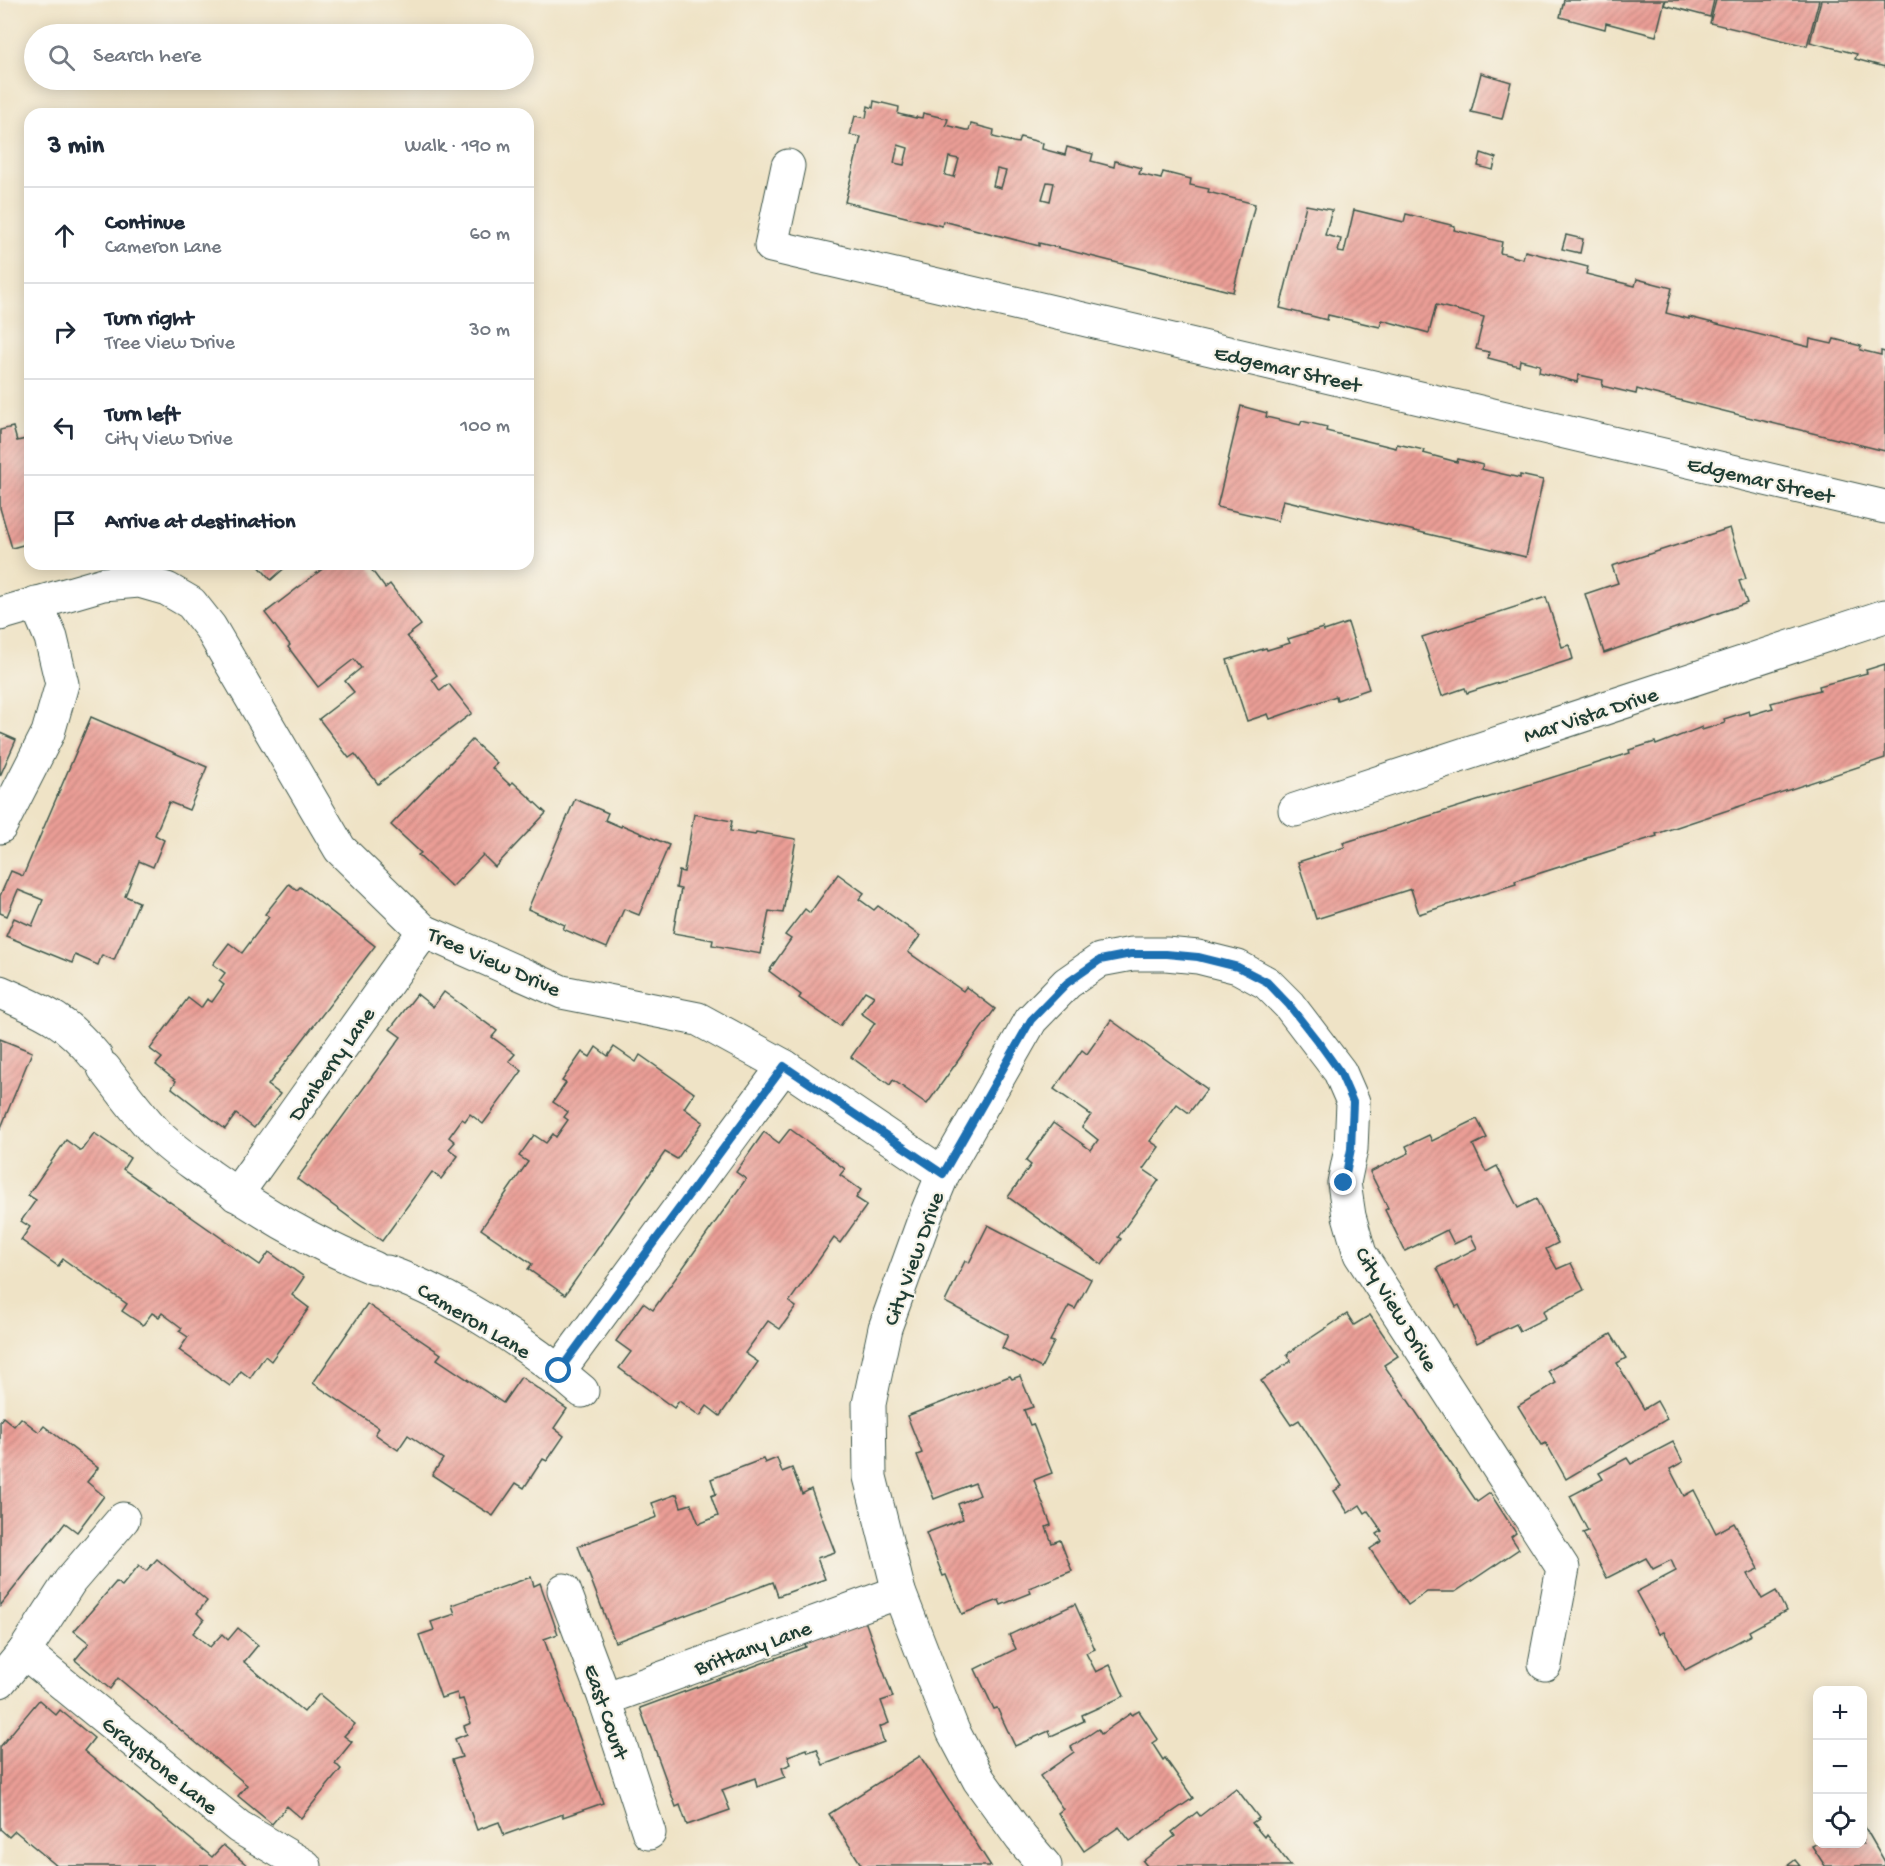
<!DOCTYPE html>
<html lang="en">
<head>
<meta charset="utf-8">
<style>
  :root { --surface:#fff; --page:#f2f2f3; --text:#1f2937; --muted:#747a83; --line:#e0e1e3 }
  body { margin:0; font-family:"Gochi Hand",sans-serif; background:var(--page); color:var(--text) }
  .controls { position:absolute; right:18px; bottom:18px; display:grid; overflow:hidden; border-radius:12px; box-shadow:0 3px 15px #0003 }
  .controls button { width:54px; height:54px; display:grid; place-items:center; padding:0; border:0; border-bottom:2px solid var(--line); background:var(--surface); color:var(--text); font:30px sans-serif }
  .stop { position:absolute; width:18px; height:18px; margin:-14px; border:4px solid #1f6fb2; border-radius:50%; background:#fff }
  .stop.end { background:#1f6fb2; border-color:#fff; box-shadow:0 2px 6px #0008 }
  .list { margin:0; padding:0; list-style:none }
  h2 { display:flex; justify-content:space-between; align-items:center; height:78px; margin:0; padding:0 24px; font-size:26px }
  h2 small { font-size:20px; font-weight:400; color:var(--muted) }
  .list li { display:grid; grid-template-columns:39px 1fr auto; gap:18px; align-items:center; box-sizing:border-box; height:96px; padding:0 24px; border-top:2px solid var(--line) }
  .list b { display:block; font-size:22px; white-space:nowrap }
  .list p { margin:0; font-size:20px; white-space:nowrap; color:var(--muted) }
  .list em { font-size:20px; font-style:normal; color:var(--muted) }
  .icon { flex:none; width:33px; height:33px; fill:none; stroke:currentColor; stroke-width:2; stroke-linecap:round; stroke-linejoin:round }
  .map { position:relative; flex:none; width:1885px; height:1866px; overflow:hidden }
  .search { position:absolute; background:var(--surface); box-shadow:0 3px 15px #0003; left:24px; top:24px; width:510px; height:66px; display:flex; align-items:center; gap:15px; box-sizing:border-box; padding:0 21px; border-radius:33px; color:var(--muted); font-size:22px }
  .panel { position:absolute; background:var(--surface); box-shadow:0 3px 15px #0003; left:24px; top:108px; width:510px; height:462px; border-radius:18px }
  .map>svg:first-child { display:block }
  .building { fill:url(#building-hatch); fill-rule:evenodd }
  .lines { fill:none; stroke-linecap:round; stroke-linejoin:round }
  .minor-casing { stroke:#3e564a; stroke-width:35 }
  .minor { stroke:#fff; stroke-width:33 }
  .route { stroke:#1f6fb2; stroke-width:8 }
  .labels { text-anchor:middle; stroke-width:4.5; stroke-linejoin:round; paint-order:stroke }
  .street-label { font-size:22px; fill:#1f3d34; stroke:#f7f3e8 }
</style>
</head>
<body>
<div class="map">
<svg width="1885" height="1866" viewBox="0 0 1885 1866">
  <defs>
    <pattern id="building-hatch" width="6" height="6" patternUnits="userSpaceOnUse" patternTransform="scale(1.5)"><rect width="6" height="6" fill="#eb9e96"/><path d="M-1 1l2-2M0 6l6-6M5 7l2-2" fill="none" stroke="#be827b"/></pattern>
  </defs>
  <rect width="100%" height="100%" fill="#f7f3e8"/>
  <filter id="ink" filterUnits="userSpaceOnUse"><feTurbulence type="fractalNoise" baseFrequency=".0167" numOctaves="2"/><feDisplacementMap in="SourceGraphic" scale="12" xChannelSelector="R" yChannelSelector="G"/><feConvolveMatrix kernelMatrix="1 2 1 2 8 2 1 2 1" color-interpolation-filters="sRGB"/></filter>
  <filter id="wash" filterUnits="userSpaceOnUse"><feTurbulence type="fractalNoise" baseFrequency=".008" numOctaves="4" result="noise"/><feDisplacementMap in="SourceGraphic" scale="24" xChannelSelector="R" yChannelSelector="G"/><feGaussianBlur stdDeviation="1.35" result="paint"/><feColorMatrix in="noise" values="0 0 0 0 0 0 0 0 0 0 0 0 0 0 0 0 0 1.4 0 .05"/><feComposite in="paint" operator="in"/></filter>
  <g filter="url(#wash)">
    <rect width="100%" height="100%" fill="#efe3c6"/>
    <g id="blocks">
      <g class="building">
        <path d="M1564,0H1665L1656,36L1606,23L1605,29L1560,17Z"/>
        <path d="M1666,0H1714L1710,17L1664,5Z"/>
        <path d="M1716,0H1819L1807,46L1710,23Z"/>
        <path d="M1821,0H1885V67L1855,59L1857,54L1810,42Z"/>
        <path d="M1481,73L1511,82L1502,119L1471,112Z"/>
        <path d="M874,101L899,107L898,114L916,118V117L922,118L923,113L948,119L946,125L966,130H969L971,124L994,130L993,137L1013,142L1018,143L1020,137L1043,143L1042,149L1065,155L1067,147L1093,154L1091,161L1114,167L1115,161L1141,168L1139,174L1161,179L1163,172L1191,179L1190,185L1209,189L1208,192L1255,204L1233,292L1039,243V246L943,221L942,226L845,202L861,137L850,135L855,116L866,118L868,106L873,108ZM898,145L908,148L904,165L894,163ZM949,157L959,159L954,177L945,175ZM997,169L1006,171L1001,188L993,186ZM1047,182L1054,183L1050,201L1042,199Z"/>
        <path d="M1481,153L1496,158L1493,170L1478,166Z"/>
        <path d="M1306,205L1332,210L1325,235L1341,239L1338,252L1344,253L1354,210L1404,222L1406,214L1455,226L1454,230L1502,242L1500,253L1523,259L1525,251L1588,267L1586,274L1635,286L1637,279L1672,288L1666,313L1689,319V317L1809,347L1810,339L1832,344L1834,339L1861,346L1860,350L1881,355V351L1885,352V451L1647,392L1637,389L1636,394L1602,386L1603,380L1579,375L1577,382L1539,372L1540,365L1520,360L1519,366L1488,358L1489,352L1476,349L1484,317L1436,305L1429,333L1382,320L1380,327L1328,315L1327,320L1280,308Z"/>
        <path d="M1566,235L1583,239L1580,253L1562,249Z"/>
        <path d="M1241,406L1267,413L1266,417L1300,425L1302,421L1327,427L1326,431L1363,440L1396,448L1397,444L1424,450L1423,453L1457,462L1458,459L1483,465L1481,469L1520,478V475L1543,480L1526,557L1283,500L1278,521L1217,507Z"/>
        <path d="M13,427L17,441L30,438V543L12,548L0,508V430Z"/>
        <path d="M1730,528L1746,579L1739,581L1747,603L1604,653L1585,594L1618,583L1612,566Z"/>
        <path d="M257,564H289L271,580Z"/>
        <path d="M329,564H375L370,568L385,588L390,584L421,625L407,636L437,675L432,679L440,691L449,684L472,713L378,784L355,754L349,758L319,719L354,692L345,681L361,668L354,659L318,687L288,647L290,645L265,613Z"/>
        <path d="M1546,597L1562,647L1569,645L1573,659L1467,693L1465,688L1442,696L1422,637Z"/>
        <path d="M1348,623L1369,689L1337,700L1336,696L1270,719L1268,714L1247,721L1227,660L1266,648L1267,650L1290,643L1288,639L1323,628L1324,631Z"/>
        <path d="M1885,664V758L1656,834L1657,836L1515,881L1516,884L1419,914L1411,889L1316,919L1298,862L1345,847L1343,843L1630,753L1629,750L1655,742L1656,745L1702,727V730L1725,723L1724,719L1749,711L1750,715L1773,708L1771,703L1820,690L1819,686L1867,673L1866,670Z"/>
        <path d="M91,717L207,767L189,810L169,802L155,835L164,840L153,867L139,861L125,896L139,902L114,960L102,955L98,965L75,955L72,963L6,936L14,918L32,926L43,900L18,890L7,916L0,913V896L11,871L23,876Z"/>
        <path d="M0,733L16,740L0,776Z"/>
        <path d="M472,740L497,763L492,768L510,785L513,782L546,813L495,867L483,855L452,887L418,855L421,853L391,825Z"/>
        <path d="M575,799L608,813L605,820L621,827L622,825L669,845L639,915L624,909L607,948L563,929L565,925L528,909Z"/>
        <path d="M694,814L732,821L730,831L755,835L756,832L796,839L783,913L769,911L761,954L712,945L713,940L673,933L681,889L676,888L679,871L684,872Z"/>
        <path d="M838,874L864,893L859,899L874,910L878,906L920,936L908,952L963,991L966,987L995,1009L927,1104L893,1080L890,1085L851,1057L875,1023L861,1013L874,996L865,991L840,1026L799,998L801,995L769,971L791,939L785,935L805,909L810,913Z"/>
        <path d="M289,884L297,890L300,887L375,946L268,1085L280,1094L254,1128L236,1114L225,1129L172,1088L176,1081L156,1065L162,1058L150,1049L188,998L201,1008L207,999L212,1002L224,985L219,981L225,973L213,964L229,943L242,953L269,917L265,914Z"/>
        <path d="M444,992L497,1031L492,1037L515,1054L509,1061L522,1071L483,1124L470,1114L465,1121L462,1119L449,1137L455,1142L449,1149L458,1156L441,1179L432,1172L382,1241L297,1179L401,1037L390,1029L417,994L433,1007Z"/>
        <path d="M1111,1020L1207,1089L1189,1113L1177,1104L1150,1141L1159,1147L1143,1169L1159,1180L1118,1237L1121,1239L1102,1265L1008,1197L1031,1165L1026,1161L1053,1123L1091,1150L1098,1140L1082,1127L1091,1115L1054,1089L1082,1050L1087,1054Z"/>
        <path d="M0,1039L32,1052L0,1130Z"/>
        <path d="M596,1047L608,1056L614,1047L636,1062L640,1055L694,1093L684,1108L703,1122L677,1159L665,1152L565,1295L528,1269L532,1264L481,1229L528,1162L519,1156L534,1135L546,1143L553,1134L556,1137L568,1120L564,1117L568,1112L553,1102L566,1083L562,1081L582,1052L590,1057Z"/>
        <path d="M1477,1119L1487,1138L1473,1145L1486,1172L1497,1166L1518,1208L1536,1199L1558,1243L1546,1249L1557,1269L1571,1263L1584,1290L1543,1311L1546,1318L1520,1331L1516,1324L1477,1343L1459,1305L1456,1307L1437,1268L1477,1248L1471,1236L1454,1244L1447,1230L1405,1251L1385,1210L1388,1208L1370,1172L1409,1153L1406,1146L1429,1135L1432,1141Z"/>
        <path d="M790,1129L845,1169L840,1175L861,1190L856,1198L867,1205L840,1243L834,1238L789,1302L796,1307L780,1329L768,1321L745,1353L758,1362L720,1416L707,1406L700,1416L679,1401L674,1408L619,1368L631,1352L616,1341L643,1303L653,1310L746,1179L736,1172L764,1132L779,1143Z"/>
        <path d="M94,1133L130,1158L123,1169L260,1265L269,1252L304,1277L292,1295L309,1308L271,1361L265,1356L250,1378L241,1371L230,1386L179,1350L188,1337L179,1331L182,1328L162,1313L159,1317L152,1313L143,1325L122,1311L127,1304L63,1259L58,1266L21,1240L30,1227L21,1221L36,1200L28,1195L66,1140L81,1151Z"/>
        <path d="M988,1225L1091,1279L1075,1309L1069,1306L1050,1341L1054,1342L1041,1368L1002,1348L1008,1335L945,1302L965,1261L969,1263Z"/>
        <path d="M367,1304L441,1354L437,1359L503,1403L521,1377L567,1409L554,1428L564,1436L547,1461L543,1459L524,1488L516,1483L493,1516L451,1490L452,1488L432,1475L443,1459L408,1435L398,1450L375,1434L379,1428L313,1383Z"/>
        <path d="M1347,1314L1354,1325L1370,1315L1398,1356L1384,1365L1477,1502L1490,1493L1516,1533L1511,1537L1519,1549L1455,1592H1427L1408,1605L1370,1549L1382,1541L1377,1534L1382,1531L1368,1511L1365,1513L1360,1505L1348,1513L1334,1491L1342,1486L1299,1420L1291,1425L1261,1381L1291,1361L1287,1354Z"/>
        <path d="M1611,1334L1626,1358L1617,1363L1644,1409L1657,1401L1667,1419L1566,1479L1546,1443L1542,1445L1518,1406L1556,1383L1548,1371Z"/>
        <path d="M1010,1376L1012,1379L1020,1376L1033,1407L1024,1410L1030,1425L1033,1424L1052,1473L1034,1480L1051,1525L1046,1527L1052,1543L1060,1540L1072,1571L1029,1588L1031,1593L1001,1605L999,1600L962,1614L946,1575L943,1576L926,1533L963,1519L958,1504L980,1495L975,1483L934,1499L917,1455L922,1453L907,1416Z"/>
        <path d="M3,1417L14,1426L21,1418L39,1432L44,1426L98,1468L87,1482L104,1496L77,1532L65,1523L0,1606V1421Z"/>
        <path d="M1673,1442L1683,1462L1670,1469L1684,1496L1694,1490L1716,1533L1734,1523L1759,1569L1748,1574L1762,1599L1776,1591L1786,1611L1749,1631L1751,1635L1685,1670L1664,1632L1659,1634L1636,1592L1676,1571L1671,1560L1653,1569L1646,1558L1607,1578L1583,1533L1588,1531L1570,1496L1603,1479L1599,1473L1627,1458L1631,1464Z"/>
        <path d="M777,1458L782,1472L792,1468L802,1494L811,1489L835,1552L817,1558L825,1579L778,1596L773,1582L615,1642L578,1546L657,1517L652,1503L677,1494L681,1507L691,1504L699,1524L718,1516L711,1496L716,1494L711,1479L763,1459L765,1463Z"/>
        <path d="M157,1559L207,1601L197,1613L204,1620L193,1633L210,1647L222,1634L228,1640L238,1628L258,1645L244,1662L304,1712L319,1694L355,1724L344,1736L352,1742L335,1763L341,1769L301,1818L287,1806L272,1824L238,1796L247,1785L118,1678L110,1689L75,1660L89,1643L74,1631L116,1582L122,1586L139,1565L146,1571Z"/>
        <path d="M531,1577L534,1586L540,1583L558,1634L544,1639L603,1803L563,1817V1814L504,1835L499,1822L477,1830L452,1760L462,1757L455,1739L467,1734L464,1726L471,1723L463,1699L459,1700L457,1693L441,1698L419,1635L434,1630L431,1622L455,1614L452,1605Z"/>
        <path d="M1075,1604L1095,1649L1086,1653L1096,1672L1110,1665L1124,1696L1082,1715L1084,1721L1051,1736L1049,1731L1015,1746L997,1708L994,1709L975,1669L1016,1649L1009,1635Z"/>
        <path d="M864,1618L893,1697L881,1701L889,1723L879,1727L884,1742L823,1765L817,1749L808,1752L807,1749L788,1756L791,1764L782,1768L785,1777L757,1787L755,1778L722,1790L730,1810L687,1825L680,1805L676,1807L640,1708L806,1647L802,1634Z"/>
        <path d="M39,1700L56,1715L60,1710L94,1738L84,1751L212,1857L223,1845L248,1866H57L15,1831L9,1837L0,1829V1747Z"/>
        <path d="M1139,1711L1158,1739L1152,1743L1163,1760L1165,1758L1193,1798L1130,1841L1119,1827L1084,1851L1058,1813L1063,1809L1040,1776L1074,1752L1071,1747L1098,1729L1101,1734L1131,1713L1132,1715Z"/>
        <path d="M920,1756L991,1866H862L829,1814Z"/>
        <path d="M1236,1788L1259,1818L1252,1823L1264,1837L1266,1834L1291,1866H1147L1143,1861L1175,1836L1172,1832L1197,1812L1200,1816Z"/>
        <path d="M1863,1824L1885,1862V1866H1825L1812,1846L1818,1843L1863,1844Z"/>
        <path d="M1795,1860L1800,1866H1787Z"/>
      </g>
    </g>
  </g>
  <g filter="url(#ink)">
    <use href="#blocks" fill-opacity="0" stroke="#3e564a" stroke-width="1.5"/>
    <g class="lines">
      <g class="minor-casing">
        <g id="minor">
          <path d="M788,166L771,246L1885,507"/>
          <path d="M0,614L103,584L139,581L167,589L191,603L210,627L340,849L424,931L562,992L698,1019L784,1066L943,1174"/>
          <path d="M1295,810L1885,616"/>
          <path d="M0,827L48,733L62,684L51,638L36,603"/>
          <path d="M0,992C43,1011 65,1019 96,1057"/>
          <path d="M104,1068C122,1091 139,1115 159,1136C174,1151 193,1163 210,1176C263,1214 313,1243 374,1268"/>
          <path d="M236,1195L424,931"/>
          <path d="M387,1272C455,1296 528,1344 582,1391"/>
          <path d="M559,1371L784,1066"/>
          <path d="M564,1590L605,1699L649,1833"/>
          <path d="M24,1652L239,1827L305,1866"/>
          <path d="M0,1681L24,1652L70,1581L123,1519"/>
          <path d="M605,1699L899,1592"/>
          <path d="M1045,1866L1021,1838L979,1780L953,1731L899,1592L870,1477L869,1404L885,1328L925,1217L943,1174L1031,1020L1067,983L1100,960L1132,954H1166L1198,957L1238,967L1267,983L1289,1005L1340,1072L1353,1102L1351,1149L1344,1183L1349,1216L1360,1254L1563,1568L1545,1664"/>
        </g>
      </g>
      <use href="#minor" class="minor"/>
    </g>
  </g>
  <g class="lines" filter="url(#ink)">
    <path class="route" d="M559,1371L784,1066L943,1174L1031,1020L1067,983L1100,960L1131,954H1166L1198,957L1238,967L1267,982L1289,1005L1322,1047L1340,1072L1353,1102L1351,1149L1344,1183"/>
  </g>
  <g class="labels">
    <g class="street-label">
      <text transform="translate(1288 367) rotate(13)" y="8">Edgemar Street</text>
      <text transform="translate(1761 478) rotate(13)" y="8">Edgemar Street</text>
      <text transform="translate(1590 713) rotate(-18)" y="8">Mar Vista Drive</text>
      <text transform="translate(495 960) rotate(24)" y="8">Tree View Drive</text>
      <text transform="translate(330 1063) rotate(-55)" y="8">Danberry Lane</text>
      <text transform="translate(912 1258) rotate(-70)" y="8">City View Drive</text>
      <text transform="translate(1398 1308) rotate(59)" y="8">City View Drive</text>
      <text transform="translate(475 1319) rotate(31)" y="8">Cameron Lane</text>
      <text transform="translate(752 1646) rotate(-20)" y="8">Brittany Lane</text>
      <text transform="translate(608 1711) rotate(71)" y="8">East Court</text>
      <text transform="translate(161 1764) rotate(39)" y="8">Graystone Lane</text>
    </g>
  </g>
</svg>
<div class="controls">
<button>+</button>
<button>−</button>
<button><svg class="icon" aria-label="locate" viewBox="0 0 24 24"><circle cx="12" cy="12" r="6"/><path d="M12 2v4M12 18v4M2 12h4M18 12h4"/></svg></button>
</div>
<div class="stop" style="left:559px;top:1371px"></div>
<div class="stop end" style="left:1344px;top:1183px"></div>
<div class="search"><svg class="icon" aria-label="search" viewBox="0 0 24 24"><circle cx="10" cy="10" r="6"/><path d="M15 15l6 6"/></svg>Search here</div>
<section class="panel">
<h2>3 min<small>Walk · 190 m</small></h2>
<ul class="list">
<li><svg class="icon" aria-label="ahead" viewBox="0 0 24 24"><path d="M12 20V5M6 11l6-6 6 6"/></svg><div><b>Continue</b><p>Cameron Lane</p></div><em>60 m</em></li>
<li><svg class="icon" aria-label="right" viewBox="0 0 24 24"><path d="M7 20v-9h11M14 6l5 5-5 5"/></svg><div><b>Turn right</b><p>Tree View Drive</p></div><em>30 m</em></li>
<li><svg class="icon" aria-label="left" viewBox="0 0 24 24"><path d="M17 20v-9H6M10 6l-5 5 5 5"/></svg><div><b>Turn left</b><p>City View Drive</p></div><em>100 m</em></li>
<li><svg class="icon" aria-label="arrive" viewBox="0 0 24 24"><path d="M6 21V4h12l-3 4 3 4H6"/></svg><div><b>Arrive at destination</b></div></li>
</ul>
</section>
</div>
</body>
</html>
